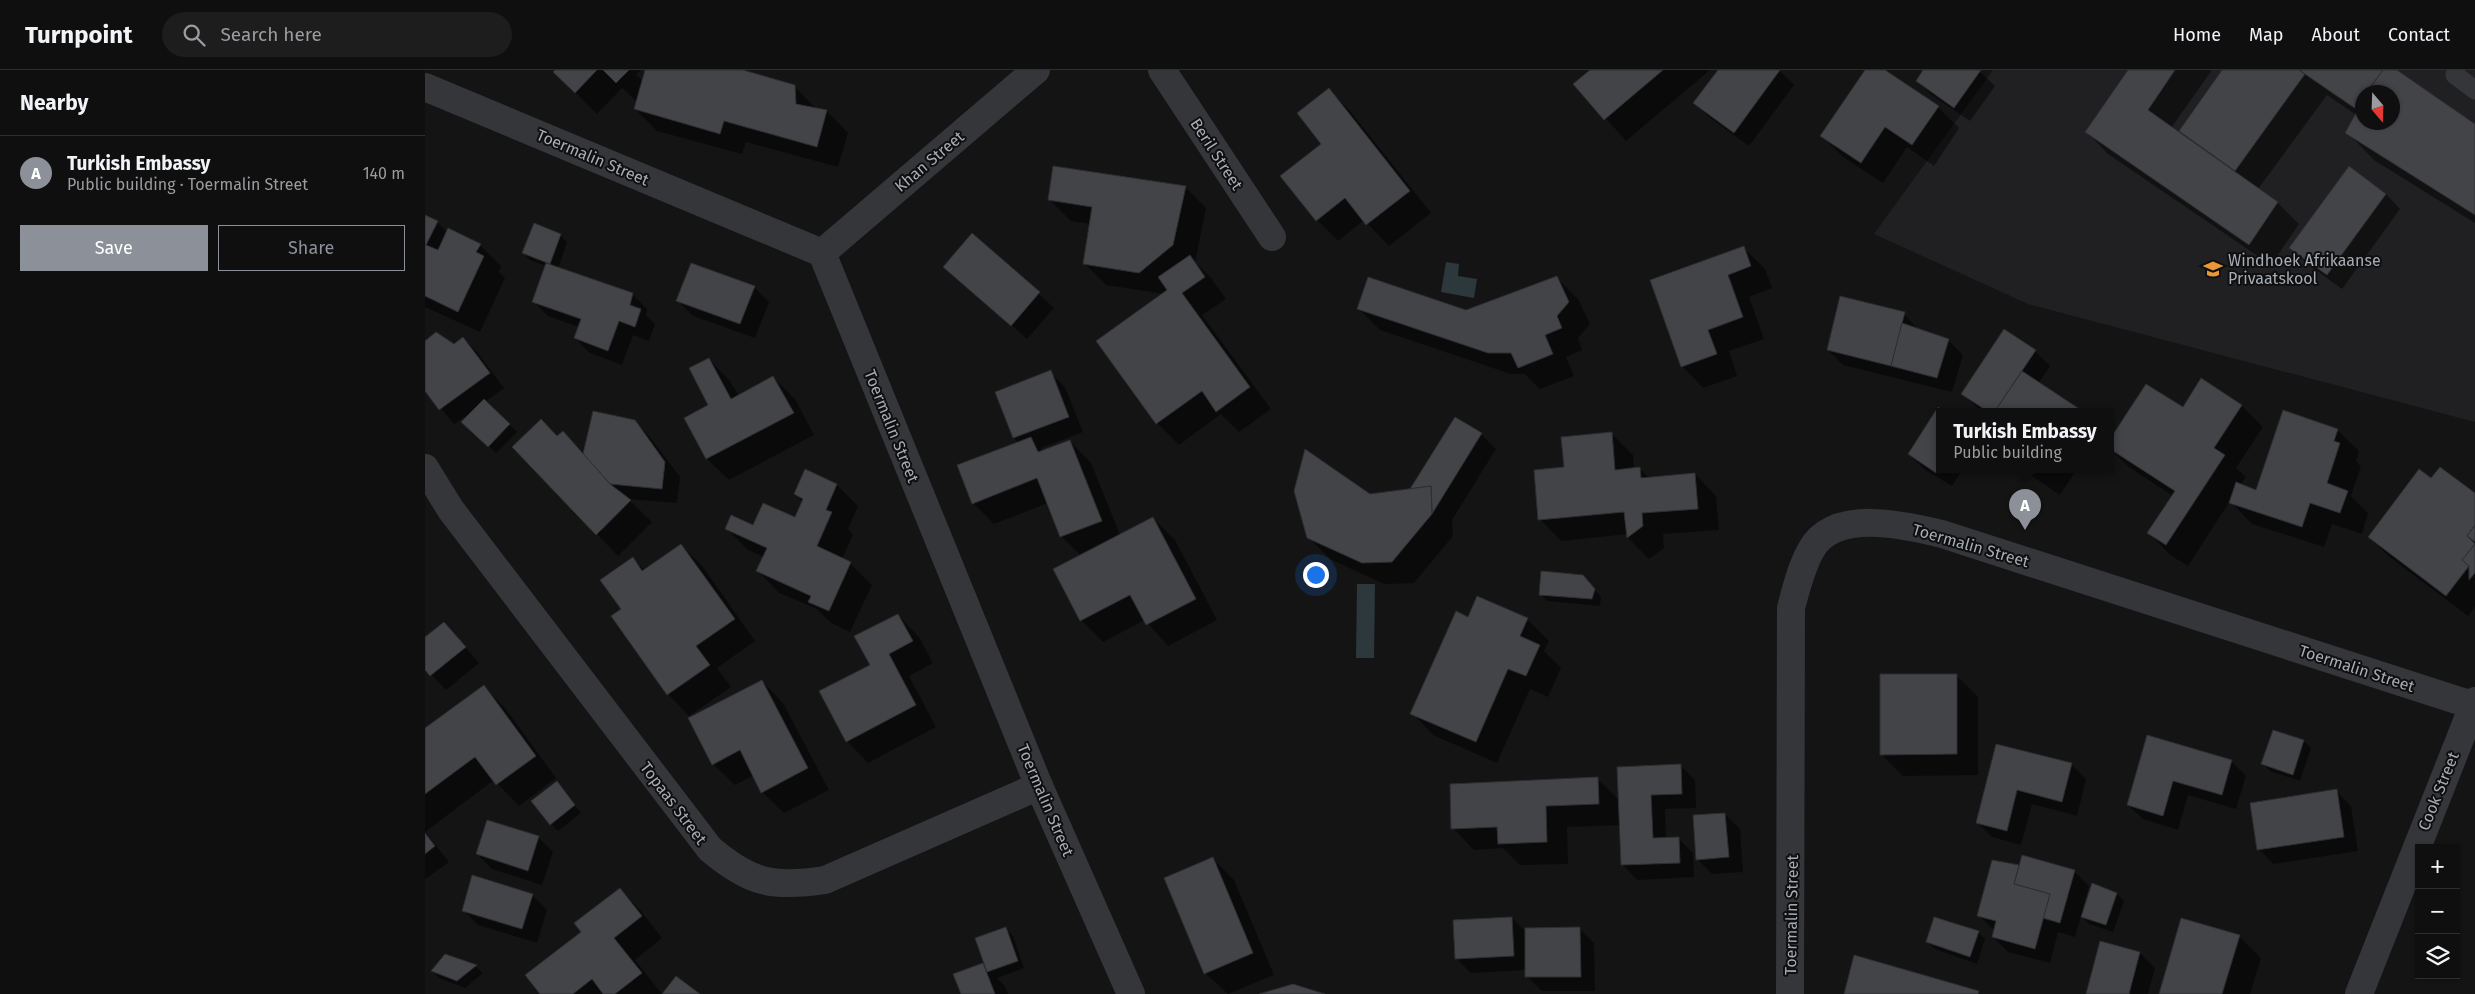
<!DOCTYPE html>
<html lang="en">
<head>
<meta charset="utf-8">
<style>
  :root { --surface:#0f0f10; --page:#1d1d1e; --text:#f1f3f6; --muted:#9b9c9f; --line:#2f2f30; --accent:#8c9099 }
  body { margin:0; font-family:"Fira Sans",sans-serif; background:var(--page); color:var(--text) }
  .controls { position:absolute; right:15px; bottom:15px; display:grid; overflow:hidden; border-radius:0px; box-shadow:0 1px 4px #0004 }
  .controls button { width:45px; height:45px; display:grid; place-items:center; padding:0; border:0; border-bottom:1px solid var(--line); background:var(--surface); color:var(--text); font:25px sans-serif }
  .compass { position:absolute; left:1930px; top:15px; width:45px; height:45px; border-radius:50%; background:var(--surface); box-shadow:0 1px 4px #0004; rotate:161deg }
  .you { position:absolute; left:890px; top:504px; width:18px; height:18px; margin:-12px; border:4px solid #fff; border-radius:50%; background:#1a73e8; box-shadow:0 0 0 8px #1a73e833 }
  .badge { display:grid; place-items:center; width:32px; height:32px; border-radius:50%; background:var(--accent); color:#fff; font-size:16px; font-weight:700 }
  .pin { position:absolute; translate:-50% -41px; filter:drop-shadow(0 1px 2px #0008) }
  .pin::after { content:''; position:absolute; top:26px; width:18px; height:15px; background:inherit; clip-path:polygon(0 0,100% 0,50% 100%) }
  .popup { position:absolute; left:1511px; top:338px; width:178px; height:65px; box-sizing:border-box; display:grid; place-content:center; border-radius:0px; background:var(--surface); filter:drop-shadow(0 1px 4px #0005); font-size:16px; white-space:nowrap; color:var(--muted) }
  .popup b { font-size:19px; color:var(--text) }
  .popup::after { content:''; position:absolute; left:50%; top:100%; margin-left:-10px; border:10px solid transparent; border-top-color:var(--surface) }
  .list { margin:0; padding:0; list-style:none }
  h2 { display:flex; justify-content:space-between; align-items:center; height:65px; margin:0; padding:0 20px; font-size:21px }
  h2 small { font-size:16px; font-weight:400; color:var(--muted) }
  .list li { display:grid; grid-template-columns:32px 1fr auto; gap:15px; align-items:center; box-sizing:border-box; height:75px; padding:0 20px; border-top:1px solid var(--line) }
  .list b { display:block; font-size:19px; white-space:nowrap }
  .list p { margin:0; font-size:16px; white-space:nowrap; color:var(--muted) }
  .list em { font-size:16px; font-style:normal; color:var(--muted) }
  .actions { display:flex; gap:10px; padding:15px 20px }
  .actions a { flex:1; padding:11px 0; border:1px solid var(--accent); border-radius:0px; text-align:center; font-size:18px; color:var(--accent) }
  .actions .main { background:var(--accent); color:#fff }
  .icon { flex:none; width:28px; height:28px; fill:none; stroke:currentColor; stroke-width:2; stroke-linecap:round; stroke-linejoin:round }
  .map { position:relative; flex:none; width:2050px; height:924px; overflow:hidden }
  header { display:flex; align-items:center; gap:30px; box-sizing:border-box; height:70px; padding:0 25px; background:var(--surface); border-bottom:1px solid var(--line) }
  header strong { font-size:24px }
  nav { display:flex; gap:28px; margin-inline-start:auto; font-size:18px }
  .search { width:350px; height:45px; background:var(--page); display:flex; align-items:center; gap:12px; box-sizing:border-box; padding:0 18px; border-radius:28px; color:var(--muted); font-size:19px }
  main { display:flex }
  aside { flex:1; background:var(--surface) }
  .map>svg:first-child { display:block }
  .built { fill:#202022; fill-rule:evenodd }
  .water { fill:#2d383d }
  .shadow { fill:#0007; fill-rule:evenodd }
  .building { fill:#434448; stroke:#2e2e31 }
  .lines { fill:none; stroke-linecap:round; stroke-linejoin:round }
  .service { stroke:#35363a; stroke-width:19 }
  .minor { stroke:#35363a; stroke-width:28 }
  .labels { text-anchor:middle; stroke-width:4; stroke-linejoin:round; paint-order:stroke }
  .street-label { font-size:16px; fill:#a6acb5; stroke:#0f0f10 }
  .poi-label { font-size:16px; fill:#a6acb5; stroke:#0f0f10; text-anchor:start }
</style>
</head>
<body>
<header>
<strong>Turnpoint</strong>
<div class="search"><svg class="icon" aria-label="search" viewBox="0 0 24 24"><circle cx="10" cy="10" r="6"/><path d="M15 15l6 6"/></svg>Search here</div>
<nav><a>Home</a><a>Map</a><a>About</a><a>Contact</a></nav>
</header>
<main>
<aside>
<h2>Nearby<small></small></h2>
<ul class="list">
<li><span class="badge">A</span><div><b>Turkish Embassy</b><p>Public building · Toermalin Street</p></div><em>140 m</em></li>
</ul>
<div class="actions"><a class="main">Save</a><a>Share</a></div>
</aside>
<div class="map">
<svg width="2050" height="924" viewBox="0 0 2050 924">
  <rect width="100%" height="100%" fill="#141415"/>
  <path class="built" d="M1568,0H2050V352L1603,234L1449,164ZM1938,22H1968V52H1938Z"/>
  <g class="water">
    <path d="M1021,192L1034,194L1033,206L1052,209L1049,228L1016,222Z"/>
    <path d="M932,514H950L949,588H931Z"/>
  </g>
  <g class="shadow">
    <path d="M132,0H216L211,5L218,11L221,0H313L369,16L391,39L402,41L423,63L413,97L321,72L317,84L232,61L210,39L212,32L197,18L172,44L130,2Z"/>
    <path d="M1167,0H1283L1284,1L1201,71L1150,14Z"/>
    <path d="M1294,0H1354L1369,15L1324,76L1284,47L1270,33Z"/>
    <path d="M1441,0H1457L1513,37L1534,58L1509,96L1482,77L1458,113L1418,87L1397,66Z"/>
    <path d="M1500,0H1553L1570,16L1545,51L1507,25L1492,11Z"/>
    <path d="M1705,0H1787L1746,58L1754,63L1798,0H1970L2050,56V153L1949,90L1922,62L1930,44L1902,25L1833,119L1853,133L1874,154L1846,195L1683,84L1662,62ZM1938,22H1968V52H1938Z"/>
    <path d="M904,20L925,41L1006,143L964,176L939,150L913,171L892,150Z"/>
    <path d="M760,117L781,138L770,192L786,208L801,229L777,245L846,339L814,362L796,344L754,375L732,353L739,224L681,215L659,193L666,154L646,151L624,129Z"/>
    <path d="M1961,124L1975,139L1917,219L1881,193L1866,178Z"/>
    <path d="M0,147L12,152L22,162L55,175L76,196L74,202L80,208L55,262L0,237Z"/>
    <path d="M135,165L142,172L133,199L207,224L222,239L221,245L230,254L224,271L208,265L197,295L165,283L150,268L154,257L123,246L108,231L121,196L105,190L98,183Z"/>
    <path d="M548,165L629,238L602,269L520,197Z"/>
    <path d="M1319,178L1340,199L1347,218L1324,227L1339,269L1304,281L1312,306L1278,318L1257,296L1227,210Z"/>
    <path d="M1131,207L1153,229L1165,254L1153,268L1157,280L1141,287L1149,306L1115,319L1100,304H1086L955,260L933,238L1041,242Z"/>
    <path d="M329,217L344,232L330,268L268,246L253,231Z"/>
    <path d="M1479,244L1494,260L1523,270L1538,285L1527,322L1418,295L1403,280Z"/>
    <path d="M1579,261L1610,281L1625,296L1613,314L1655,341H1556L1537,324Z"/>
    <path d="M38,268L53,283L79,318L60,332L92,362L71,383L38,352L44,344L29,354L0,319V272L29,276Z"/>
    <path d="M284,289L305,311L314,326L348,307L370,329L389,365L304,410L282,389L261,348L285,335Z"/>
    <path d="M625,302L640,317L658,362L616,378L619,381L645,371L666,393L695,465L728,448L750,470L792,550L743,576L720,550L678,572L656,550V486L636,466L623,433L569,454L548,433L594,373L589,368L571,323Z"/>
    <path d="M1816,335L1838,357L1811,398L1821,407L1815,415L1832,421L1912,360L1934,381L1931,391L1936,396L1926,426L1943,443L1937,464L1907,454L1899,477L1827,454L1805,431L1763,496L1745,485L1724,463L1748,426L1704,397L1685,379V372L1758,339Z"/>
    <path d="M1513,339L1517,341H1515V399H1538L1527,416L1499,399L1484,384Z"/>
    <path d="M1031,349L1056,364L1071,379L1027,450L1028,466L989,513L959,514L905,489L883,467L945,425L986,420Z"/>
    <path d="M209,351L224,366L255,407L252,433L203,429L227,452L193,486L89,377L132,367L138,363L160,384ZM203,431L205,432L178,460L176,458Z"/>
    <path d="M1187,364L1208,385L1209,399H1215L1225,409L1270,404L1291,426L1294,460L1238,464L1239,478L1224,489L1203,468V464L1136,471L1115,449L1140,398Z"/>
    <path d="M1596,399H1652L1635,425Z"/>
    <path d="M380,401L412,415L433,436L423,459L428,465L417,489L425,493L447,515L425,562L406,553L392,539L354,523L333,501L339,487L323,480L301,458L329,456L370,449L378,432L370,424Z"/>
    <path d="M2006,410L2050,425V537L2043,546L1966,488L1944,467Z"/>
    <path d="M256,475L278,497L330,571L292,598L306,617L264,646L243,624L197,539L208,489L220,501Z"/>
    <path d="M1165,514L1176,527L1175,536L1122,531L1115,524Z"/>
    <path d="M473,545L494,567L508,593L484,606L511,657L443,693L422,671L446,595Z"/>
    <path d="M1044,549H1102L1124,571L1119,581L1136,598L1123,627L1105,619L1072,693L1008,665L987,643Z"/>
    <path d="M19,553L54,593L21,620L0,598V569Z"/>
    <path d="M1531,605L1553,627V705L1478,706L1456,684Z"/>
    <path d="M337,611L358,633L404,720L359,743L337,722L329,705L310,715L288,694Z"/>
    <path d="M59,617L80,638L131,708L94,736L69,710L0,762L24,792L0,809V660Z"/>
    <path d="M1723,667L1806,691L1821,706L1811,739L1763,725L1753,760L1718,749L1703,735Z"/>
    <path d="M1879,671L1886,678L1875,711L1845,701L1838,694Z"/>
    <path d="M1572,675L1646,694L1661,709L1652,746L1607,734L1596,775L1567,767L1552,752Z"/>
    <path d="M1255,695L1270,710L1271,738L1240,739L1241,769L1253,768L1268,783L1269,807L1212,810L1198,795L1196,755L1142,757L1143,794L1095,795L1078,778L1049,780L1028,758L1173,709L1195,731Z"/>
    <path d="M132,713L156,743L133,761L126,754Z"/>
    <path d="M1911,721L1926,736L1933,781L1848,794L1834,779Z"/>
    <path d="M1300,744L1315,759L1318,802L1287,804L1272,789Z"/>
    <path d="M113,767L128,782L117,815L67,799L52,784Z"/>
    <path d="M788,789L809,810L849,905L803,924L780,903Z"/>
    <path d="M1568,791L1595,796L1649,801L1664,816L1658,838L1660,839L1692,824L1699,831L1688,862L1664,854L1656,846L1650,867L1633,862L1625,893L1583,882L1568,867L1570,861L1553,845Z"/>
    <path d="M195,819L216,841L237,868L210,890L237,924H116L157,863Z"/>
    <path d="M107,825L122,840L112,873L53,855L38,840Z"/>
    <path d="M1087,848L1101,862L1154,858L1169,873L1170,921H1117L1102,907V900L1046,903L1031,888Z"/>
    <path d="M581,859L588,866L599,898L572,908L580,916L583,924H537L558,894L562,898Z"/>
    <path d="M1553,862L1560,869L1552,894L1510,879L1502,872Z"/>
    <path d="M1814,866L1836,888L1825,924H1735Z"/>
    <path d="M1715,883L1730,898L1723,924H1663Z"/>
    <path d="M21,886L51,897L58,903L40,918L14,908L7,901Z"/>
  </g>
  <g class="building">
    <path d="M130,0H172L150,23L128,2Z"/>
    <path d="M178,0H204L191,13Z"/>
    <path d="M220,0H318L370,15L371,34L402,40L392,77L299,51L295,64L209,39Z"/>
    <path d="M1165,0H1238L1179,50L1148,14Z"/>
    <path d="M1293,0H1355L1309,63L1268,33Z"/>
    <path d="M1440,0H1460L1514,36L1487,75L1460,57L1436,93L1395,66Z"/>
    <path d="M1498,0H1556L1529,38L1491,11Z"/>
    <path d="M1703,0H1750L1723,40L1853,132L1824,175L1660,62Z"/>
    <path d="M1797,0H1874L1880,4L1810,101L1754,61Z"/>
    <path d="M1874,0H1958L1942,22H1938V30L1931,39Z"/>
    <path d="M1958,0H1972L2050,54V145L1920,63L1938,30V52H1968V22H1942Z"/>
    <path d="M904,18L985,121L941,155L920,128L891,151L855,106L896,74L872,43Z"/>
    <path d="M628,96L761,116L748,175L714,203L658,194L667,137L623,130Z"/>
    <path d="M1924,96L1961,124L1902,205L1864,178Z"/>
    <path d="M0,145L13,151L1,175L13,180L23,158L56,174L51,182L59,186L33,242L0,226Z"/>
    <path d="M109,153L136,164L125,194L97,183Z"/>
    <path d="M547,163L615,222L586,256L518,197Z"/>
    <path d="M1319,176L1326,196L1303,205L1318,247L1283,260L1292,284L1256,297L1225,210Z"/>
    <path d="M765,185L780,207L757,223L825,317L791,342L777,321L731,354L671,271L742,220L733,207Z"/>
    <path d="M121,193L208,223L205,235L216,239L210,257L194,251L183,281L149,268L156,249L107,232Z"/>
    <path d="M266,193L330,216L315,254L251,231Z"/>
    <path d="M1132,206L1144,232L1132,246L1137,258L1120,265L1128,284L1093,298L1086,283H1063L932,239L943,207L1041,240Z"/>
    <path d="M1415,226L1480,242L1466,296L1402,280Z"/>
    <path d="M1477,253L1524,269L1512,308L1466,296Z"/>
    <path d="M1579,259L1611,280L1570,341H1562L1536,324Z"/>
    <path d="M11,262L29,274L38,267L65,303L14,340L0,321V271Z"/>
    <path d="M284,288L306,329L348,306L369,343L281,389L259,348L283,335L264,298Z"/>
    <path d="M626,300L644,347L588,368L570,322Z"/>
    <path d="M1597,301L1656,340L1570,341Z"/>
    <path d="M1776,308L1817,335L1789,378L1800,385L1741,475L1722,463L1750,421L1685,379V369L1721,314L1758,337Z"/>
    <path d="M59,329L85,354L63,377L36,352Z"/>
    <path d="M1513,337L1519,341H1515V397L1511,403L1483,384Z"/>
    <path d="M1858,340L1913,359L1909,371L1915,373L1902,413L1923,421L1915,443L1885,433L1877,457L1804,433L1811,412L1831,420Z"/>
    <path d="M168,341L210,350L240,392L237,419L185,414L158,384Z"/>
    <path d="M1030,347L1057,363L1007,444L1006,416L985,419Z"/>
    <path d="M116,349L132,366L138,361L185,414L206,430L171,465L87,377Z"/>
    <path d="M1187,362L1190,400L1215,397L1216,408L1270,403L1273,439L1217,443L1218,456L1202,468L1199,442L1113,450L1109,400L1139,397L1136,367Z"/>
    <path d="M606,367L613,382L645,370L677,451L635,467L612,408L547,434L532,395Z"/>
    <path d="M880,379L945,424L1006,416L1007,444L967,492L937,493L882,468L869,421Z"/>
    <path d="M2015,397L2050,423V455L2042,466L2050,474L2037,490L2044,496L2021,526L1943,467L1994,399L2006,408Z"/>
    <path d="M380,399L412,414L401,440L407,442L392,476L426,492L404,541L383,532L386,526L331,501L342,478L300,459L306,445L328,455L338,433L370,447L378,429L369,424Z"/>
    <path d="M728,447L771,529L721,555L705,525L655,551L628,499Z"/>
    <path d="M2050,455V472L2042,466Z"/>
    <path d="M256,474L310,549L271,576L285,595L242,625L186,546L196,539L175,510L208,487L217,501Z"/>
    <path d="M2050,474V503L2044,510V496L2037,490Z"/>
    <path d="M1116,501L1158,505L1170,519L1167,529L1114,525Z"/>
    <path d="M1052,526L1103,548L1095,566L1115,575L1101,606L1083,599L1051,672L985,644L1031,541L1043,547Z"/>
    <path d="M473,544L488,571L464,584L491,635L421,672L394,621L445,595L429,566Z"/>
    <path d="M19,552L41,577L5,606L0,600V567Z"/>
    <path d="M1455,604H1532V684L1455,685Z"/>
    <path d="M337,610L383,698L336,723L315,680L287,695L263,648Z"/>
    <path d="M59,615L111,686L71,715L50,687L0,724V658Z"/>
    <path d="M1848,660L1879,670L1868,705L1836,694Z"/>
    <path d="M1722,665L1807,690L1797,725L1748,711L1738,746L1702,735Z"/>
    <path d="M1571,674L1647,693L1637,732L1592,720L1582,761L1551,753Z"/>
    <path d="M1256,694L1257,724L1226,725L1228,768L1254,767L1255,793L1196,795L1192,697Z"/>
    <path d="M1173,707L1174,734L1121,736L1122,772L1073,774L1072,757L1026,759L1025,714Z"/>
    <path d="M132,711L150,735L125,755L106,731Z"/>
    <path d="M1912,719L1919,767L1832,780L1825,733Z"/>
    <path d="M1300,743L1304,787L1271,790L1268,745Z"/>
    <path d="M62,750L114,766L103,801L51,784Z"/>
    <path d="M0,763L10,776L0,784Z"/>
    <path d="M1597,785L1650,800L1635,853L1618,848L1625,824L1589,814Z"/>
    <path d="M788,787L828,883L779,904L739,808Z"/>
    <path d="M1567,790L1594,795L1589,814L1625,824L1610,879L1567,867L1571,851L1552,846Z"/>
    <path d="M47,805L108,824L97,859L37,841Z"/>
    <path d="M1667,813L1692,823L1681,855L1656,847Z"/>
    <path d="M195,818L217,846L189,868L217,903L190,924H178L167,909L148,924H115L100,905L156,862L149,853Z"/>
    <path d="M1087,847L1089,886L1030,889L1028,850Z"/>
    <path d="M1509,847L1554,861L1545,887L1501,872Z"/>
    <path d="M1756,848L1815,865L1797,924H1734Z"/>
    <path d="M581,857L593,891L562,902L550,868Z"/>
    <path d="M1155,857L1156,907H1100V858Z"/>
    <path d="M1675,871L1715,882L1704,924H1661Z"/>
    <path d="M20,884L52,895L32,911L6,901Z"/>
    <path d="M1429,885L1554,921L1553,924H1419Z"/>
    <path d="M558,893L570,924H536L528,904Z"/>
    <path d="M251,906L275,924H237Z"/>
    <path d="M868,914L900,924H834Z"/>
  </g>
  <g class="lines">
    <path class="service" d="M2030,5L2050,20"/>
    <g class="minor">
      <path d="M737,0L847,167"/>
      <path d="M0,17L397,183L614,716L706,924"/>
      <path d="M397,183L611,0"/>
      <path d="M0,398L26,440L285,779C325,813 348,818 400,810L614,716"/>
      <path d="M1365,924L1366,538C1371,519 1376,498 1386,480C1409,438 1480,455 1517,464L2050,636"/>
      <path d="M1934,924L2050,631"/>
    </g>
  </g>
  <defs>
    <g id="school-bare" transform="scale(1.5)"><path d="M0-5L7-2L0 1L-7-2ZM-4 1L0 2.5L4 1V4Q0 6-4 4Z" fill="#ea9737" stroke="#0f0f10" stroke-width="2.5" paint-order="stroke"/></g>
  </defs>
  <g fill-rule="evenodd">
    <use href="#school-bare" x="1788" y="199"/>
  </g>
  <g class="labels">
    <g class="street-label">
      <text transform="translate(792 84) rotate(57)" y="6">Beril Street</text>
      <text transform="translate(168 87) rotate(23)" y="6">Toermalin Street</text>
      <text transform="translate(504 91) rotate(-40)" y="6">Khan Street</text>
      <text transform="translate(467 356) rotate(68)" y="6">Toermalin Street</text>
      <text transform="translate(1546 475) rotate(16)" y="6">Toermalin Street</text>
      <text transform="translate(1932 598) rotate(18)" y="6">Toermalin Street</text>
      <text transform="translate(2013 721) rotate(-68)" y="6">Cook Street</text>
      <text transform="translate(621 730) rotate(67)" y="6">Toermalin Street</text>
      <text transform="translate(249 733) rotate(53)" y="6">Topaas Street</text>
      <text transform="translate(1366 845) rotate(-89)" y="6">Toermalin Street</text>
    </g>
    <g class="poi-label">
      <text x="1803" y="196">Windhoek Afrikaanse<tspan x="1803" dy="18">Privaatskool</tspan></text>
    </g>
  </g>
</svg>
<div class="controls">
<button>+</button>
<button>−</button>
<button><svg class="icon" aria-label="layers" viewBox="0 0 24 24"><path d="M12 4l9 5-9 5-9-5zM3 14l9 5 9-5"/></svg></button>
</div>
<svg class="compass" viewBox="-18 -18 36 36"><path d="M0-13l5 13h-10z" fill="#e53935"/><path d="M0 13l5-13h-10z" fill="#9b9c9f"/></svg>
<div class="you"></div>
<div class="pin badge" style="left:1600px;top:460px">A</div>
<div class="popup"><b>Turkish Embassy</b>Public building</div>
</div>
</main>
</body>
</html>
